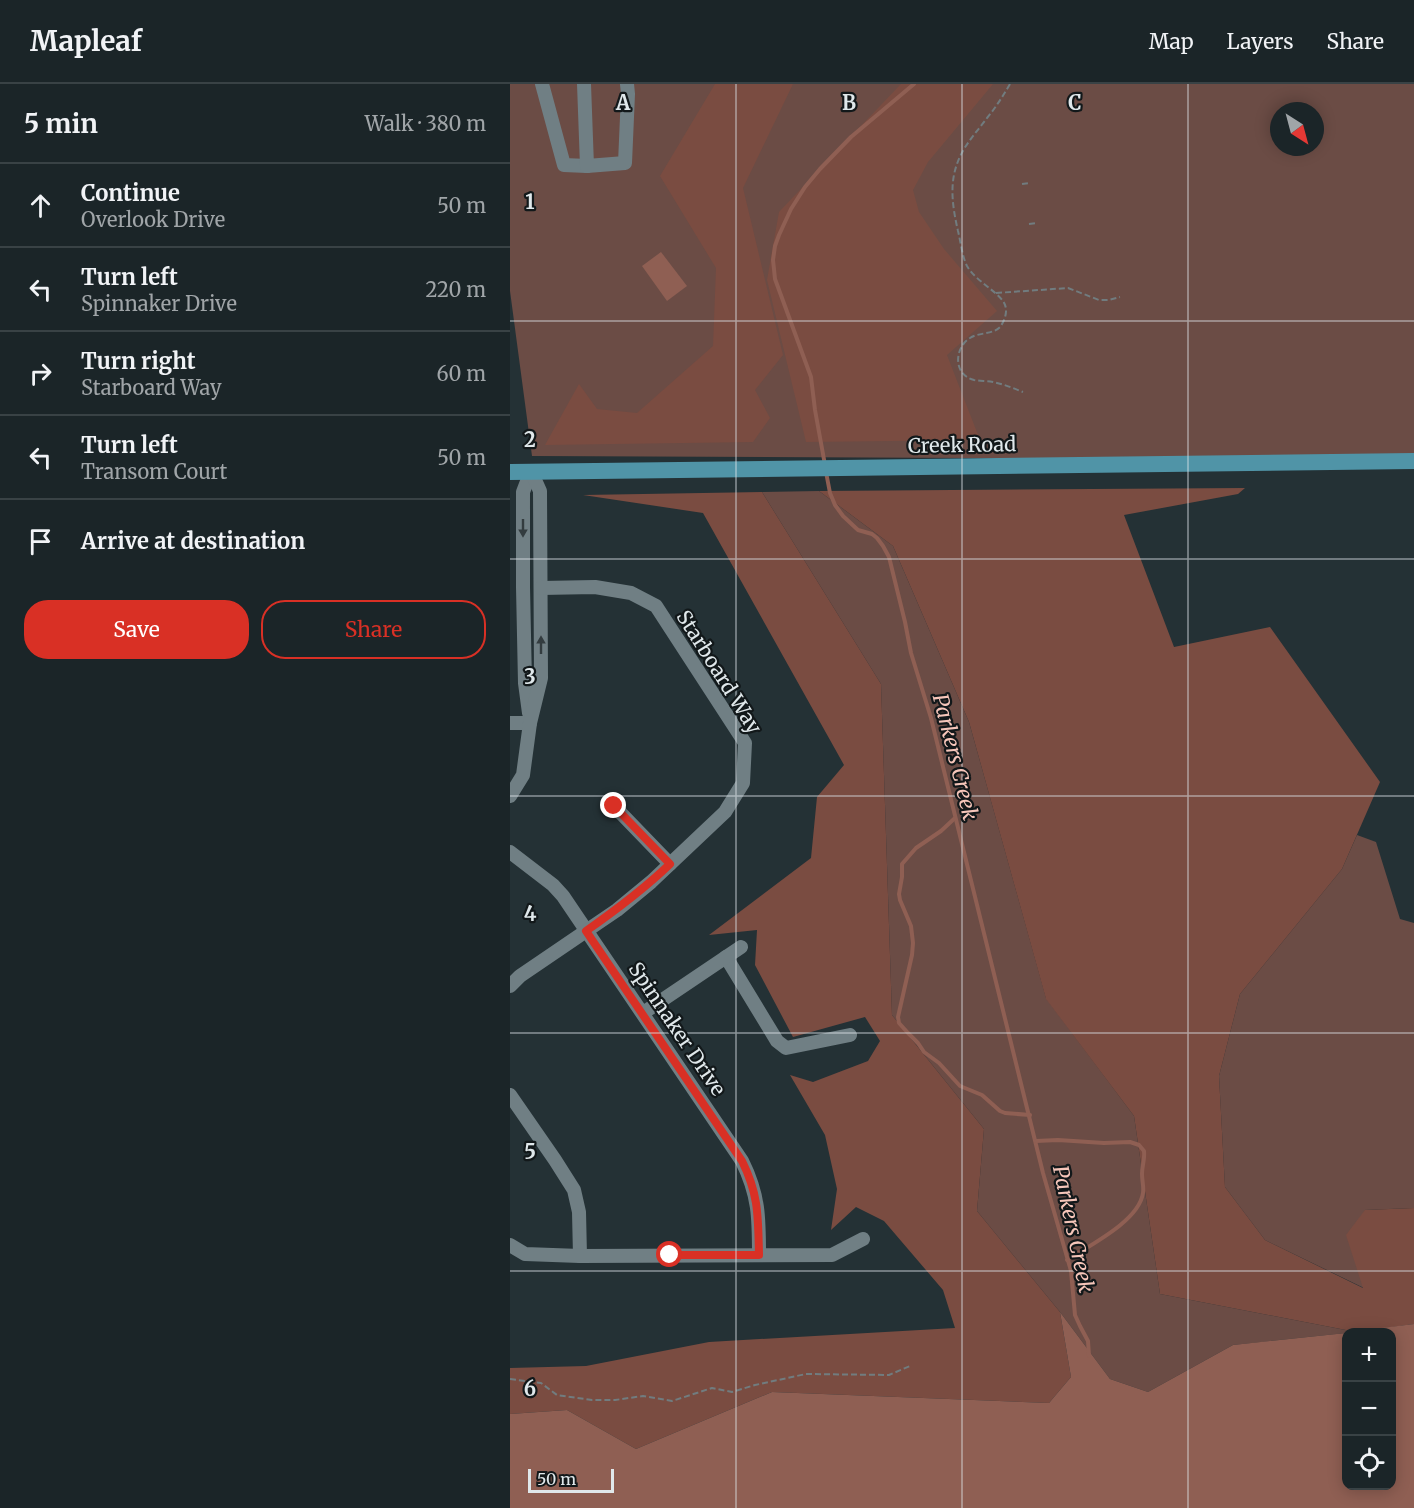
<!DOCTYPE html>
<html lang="en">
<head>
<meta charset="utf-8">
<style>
  :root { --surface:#1b2528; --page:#242d30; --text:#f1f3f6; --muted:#a0a5a8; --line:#394245; --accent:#d93025 }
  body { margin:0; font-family:Merriweather,serif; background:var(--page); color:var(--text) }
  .controls { position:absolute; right:18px; bottom:18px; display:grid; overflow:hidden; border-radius:12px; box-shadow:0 3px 15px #0003 }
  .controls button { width:54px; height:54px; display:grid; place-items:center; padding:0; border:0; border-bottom:2px solid var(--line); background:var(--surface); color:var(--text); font:30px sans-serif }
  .compass { position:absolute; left:760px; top:18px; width:54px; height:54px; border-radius:50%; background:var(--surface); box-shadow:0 3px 15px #0003; rotate:144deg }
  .scale { position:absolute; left:18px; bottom:15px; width:86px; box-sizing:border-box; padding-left:6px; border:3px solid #e0e8eb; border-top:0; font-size:16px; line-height:21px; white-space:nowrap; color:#e0e8eb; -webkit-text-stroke:4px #12181a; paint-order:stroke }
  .stop { position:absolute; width:18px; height:18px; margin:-14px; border:4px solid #d93025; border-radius:50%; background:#fff }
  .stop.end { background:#d93025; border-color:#fff; box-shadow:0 2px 6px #0008 }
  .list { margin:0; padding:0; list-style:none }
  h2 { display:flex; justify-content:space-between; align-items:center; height:78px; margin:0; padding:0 24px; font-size:26px }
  h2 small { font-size:20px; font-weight:400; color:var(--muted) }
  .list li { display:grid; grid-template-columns:39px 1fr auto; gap:18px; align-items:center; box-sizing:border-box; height:84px; padding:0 24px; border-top:2px solid var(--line) }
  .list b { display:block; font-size:22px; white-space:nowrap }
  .list p { margin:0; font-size:20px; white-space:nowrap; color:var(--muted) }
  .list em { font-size:20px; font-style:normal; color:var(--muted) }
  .actions { display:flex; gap:12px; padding:18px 24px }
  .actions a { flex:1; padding:14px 0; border:2px solid var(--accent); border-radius:24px; text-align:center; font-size:21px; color:var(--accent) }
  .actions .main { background:var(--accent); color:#fff }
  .icon { flex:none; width:33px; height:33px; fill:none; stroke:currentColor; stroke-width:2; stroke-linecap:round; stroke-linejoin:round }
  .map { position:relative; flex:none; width:904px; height:1424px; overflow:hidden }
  header { display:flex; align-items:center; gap:36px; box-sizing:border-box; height:84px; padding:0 30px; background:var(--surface); border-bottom:2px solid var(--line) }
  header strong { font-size:28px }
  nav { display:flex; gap:33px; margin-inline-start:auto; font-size:21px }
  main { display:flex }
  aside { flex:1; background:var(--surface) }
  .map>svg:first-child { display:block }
  .green { fill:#6b4c45; fill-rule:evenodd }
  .forest { fill:#7a4c41 }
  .water { fill:#8f5f53 }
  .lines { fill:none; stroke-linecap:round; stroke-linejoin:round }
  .stream { stroke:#8f5f53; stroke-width:4 }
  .path { stroke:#717c7f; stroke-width:2; stroke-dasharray:6 3; stroke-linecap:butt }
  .minor { stroke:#707f84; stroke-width:14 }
  .major { stroke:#5094a7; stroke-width:16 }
  .oneway { fill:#333c3f }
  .route { stroke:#d93025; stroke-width:8 }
  .grid { fill:none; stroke:#e0e8eb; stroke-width:1.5; stroke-opacity:0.55 }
  .labels { text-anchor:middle; stroke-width:4.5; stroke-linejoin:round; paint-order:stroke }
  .street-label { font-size:20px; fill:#e0e8eb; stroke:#12181a }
  .water-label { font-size:21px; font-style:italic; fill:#f6c6ba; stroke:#12181a }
  .grid-label { font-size:20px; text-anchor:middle; font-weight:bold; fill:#e0e8eb; stroke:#12181a; stroke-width:4.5; stroke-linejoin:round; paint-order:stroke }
</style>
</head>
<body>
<header>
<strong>Mapleaf</strong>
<nav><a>Map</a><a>Layers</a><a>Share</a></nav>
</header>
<main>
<aside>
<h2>5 min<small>Walk · 380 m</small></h2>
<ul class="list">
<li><svg class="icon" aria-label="ahead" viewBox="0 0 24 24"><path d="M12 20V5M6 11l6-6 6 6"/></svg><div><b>Continue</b><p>Overlook Drive</p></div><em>50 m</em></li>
<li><svg class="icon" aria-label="left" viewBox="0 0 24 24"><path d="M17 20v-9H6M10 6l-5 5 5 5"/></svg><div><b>Turn left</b><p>Spinnaker Drive</p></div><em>220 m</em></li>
<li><svg class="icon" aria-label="right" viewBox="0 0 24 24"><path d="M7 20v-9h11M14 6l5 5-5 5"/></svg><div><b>Turn right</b><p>Starboard Way</p></div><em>60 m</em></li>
<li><svg class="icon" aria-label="left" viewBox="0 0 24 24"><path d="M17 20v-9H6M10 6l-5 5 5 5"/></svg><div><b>Turn left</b><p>Transom Court</p></div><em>50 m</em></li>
<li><svg class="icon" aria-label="arrive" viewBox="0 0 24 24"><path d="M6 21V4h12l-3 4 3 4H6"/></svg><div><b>Arrive at destination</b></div></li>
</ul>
<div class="actions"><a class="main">Save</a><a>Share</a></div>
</aside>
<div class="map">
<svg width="904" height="1424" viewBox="0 0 904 1424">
  <rect width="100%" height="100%" fill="#243135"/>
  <g class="green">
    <path d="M0,0H904V376L22,372L0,207ZM769,27H805V63H769Z"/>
    <path d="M309,407L383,462L459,638L536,914L624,1032L650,1210L846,1248L723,1261L638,1308L600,1295L550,1228L467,1127L474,1045L382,931L371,600L252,408Z"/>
    <path d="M847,751L866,758L890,835L904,839V1124L855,1126L854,1204L755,1156L715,1103L709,992L730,910L832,785Z"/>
  </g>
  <g class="forest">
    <path d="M205,0H283L233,104L273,271L245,306L260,334L243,358L35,361L69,300L87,325L127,329L203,262L206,184L150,92Z"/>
    <path d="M391,0H483L418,78L403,106L409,128L434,165L487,227L437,271L470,356L296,358L257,196L269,128Z"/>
    <path d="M735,404L728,410L614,431L664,563L760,543L870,698L832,785L730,910L709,992L715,1103L755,1156L853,1204L836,1151L855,1126L904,1124V1240L846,1248L650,1210L624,1032L536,915L459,638L383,462L309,407Z"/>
    <path d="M252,408L371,600L382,931L474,1045L467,1127L550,1228L561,1293L539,1319L262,1308L126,1365L57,1326L0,1330V1284L76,1282L199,1258L445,1244L433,1206L374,1137L346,1123L321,1146L327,1105L315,1051L280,991L303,998L358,977L370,957L355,933L283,953L245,881L247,846L199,851L301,774L307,713L334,681L193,429L73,411Z"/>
  </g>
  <g class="water">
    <path d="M151,168L177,202L157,217L132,182Z"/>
    <path d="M550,1228L600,1295L638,1308L723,1261L836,1249V1402H882V1248H839L904,1240V1424H0V1330L57,1326L126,1365L262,1308L539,1319L561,1293Z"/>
  </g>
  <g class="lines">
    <g class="stream">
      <path d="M315,381L305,326L301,293L265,195L263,176L265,162L269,151L281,125L295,103L310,85L341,53L404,0"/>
      <path d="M316,388L320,409L325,421L333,432L348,446L362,450L367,454L373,462L379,473L395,538L401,569L421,634L533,1089L561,1187L565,1231L570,1242L578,1257L579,1272"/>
      <path d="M445,734L431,747L406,764L392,780V793L389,810L390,816L401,842L403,859L402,871L388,933L389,939L398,949L408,959L414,968L429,979L450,1002L472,1011L490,1027L495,1029L520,1031"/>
      <path d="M526,1057L548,1056L594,1059L620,1058L629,1061L634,1067C635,1075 632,1082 632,1090C632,1097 634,1103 633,1109C629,1137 580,1161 557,1176"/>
    </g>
    <g class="path">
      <path d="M500,0C493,12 486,23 477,34C466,49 453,62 447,80C439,102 443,125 448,147C451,159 452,172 457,182C466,198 491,209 495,221C498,228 494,238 490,243C482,251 469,248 460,254C444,264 443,291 464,296C470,297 477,297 483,298C493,300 503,304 513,308"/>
      <path d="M512,100L519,99"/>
      <path d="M519,140L527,139"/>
      <path d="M486,209L558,204L589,216H599L610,213"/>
      <path d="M0,1295L31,1299L47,1311L82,1316H105L133,1312L162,1317L202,1304L222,1308L245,1301L296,1290L379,1291L400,1282"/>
    </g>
    <g class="minor">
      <path d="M32,0L54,81L77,82"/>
      <path d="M74,0L77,82L115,79L118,10L117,0"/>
      <path d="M19,629L15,599L13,503V408L21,387"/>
      <path d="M0,639H20"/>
      <path d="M0,712L13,691L20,639L31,594L30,407L21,387"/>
      <path d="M104,722L160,780"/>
      <path d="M0,768L43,801L53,812L232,1077C249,1111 249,1134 249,1171"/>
      <path d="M216,873L267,957L276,964L340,951"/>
      <path d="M0,902L10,892L107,826L141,798L215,728L233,699L235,659L146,522L121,509L85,503L31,504"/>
      <path d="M133,929L231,863"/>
      <path d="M0,1011L45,1076L64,1106L69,1128L70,1172"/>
      <path d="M0,1161L15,1170L70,1172L322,1171L353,1155"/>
    </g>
    <path class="major" d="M0,388L904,377"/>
  </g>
  <defs><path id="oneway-solid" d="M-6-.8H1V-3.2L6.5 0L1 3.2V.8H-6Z" transform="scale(1.5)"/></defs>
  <g class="oneway">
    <use href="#oneway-solid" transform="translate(13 444) rotate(90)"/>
    <use href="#oneway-solid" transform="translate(31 561) rotate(-90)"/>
  </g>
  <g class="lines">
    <path class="route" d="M104,722L160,780C134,805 106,826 76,847L232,1077C249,1111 248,1133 249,1171H160"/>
  </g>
  <path class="grid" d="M226,0V1424M452,0V1424M678,0V1424M0,237H904M0,475H904M0,712H904M0,949H904M0,1187H904"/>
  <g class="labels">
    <g class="street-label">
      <text transform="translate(452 361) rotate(-1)" y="7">Creek Road</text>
      <text transform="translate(209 588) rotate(58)" y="7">Starboard Way</text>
      <text transform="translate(167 945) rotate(56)" y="7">Spinnaker Drive</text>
    </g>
    <g class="water-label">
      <text transform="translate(445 673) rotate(76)" y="7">Parkers Creek</text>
      <text transform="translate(563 1145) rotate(78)" y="7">Parkers Creek</text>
    </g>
  </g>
  <g class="grid-label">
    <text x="113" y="26">A</text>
    <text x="339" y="26">B</text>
    <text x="565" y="26">C</text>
    <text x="20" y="125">1</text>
    <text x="20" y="363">2</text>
    <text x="20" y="600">3</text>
    <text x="20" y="837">4</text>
    <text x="20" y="1075">5</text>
    <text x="20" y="1312">6</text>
  </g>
</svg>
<div class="controls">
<button>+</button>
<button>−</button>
<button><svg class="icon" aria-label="locate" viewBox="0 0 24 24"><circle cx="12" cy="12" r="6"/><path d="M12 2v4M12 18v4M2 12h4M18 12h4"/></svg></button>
</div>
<svg class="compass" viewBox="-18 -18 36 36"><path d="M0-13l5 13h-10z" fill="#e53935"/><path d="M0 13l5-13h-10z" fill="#a0a5a8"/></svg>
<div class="scale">50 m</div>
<div class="stop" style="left:160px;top:1171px"></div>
<div class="stop end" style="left:104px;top:722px"></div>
</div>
</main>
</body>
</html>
